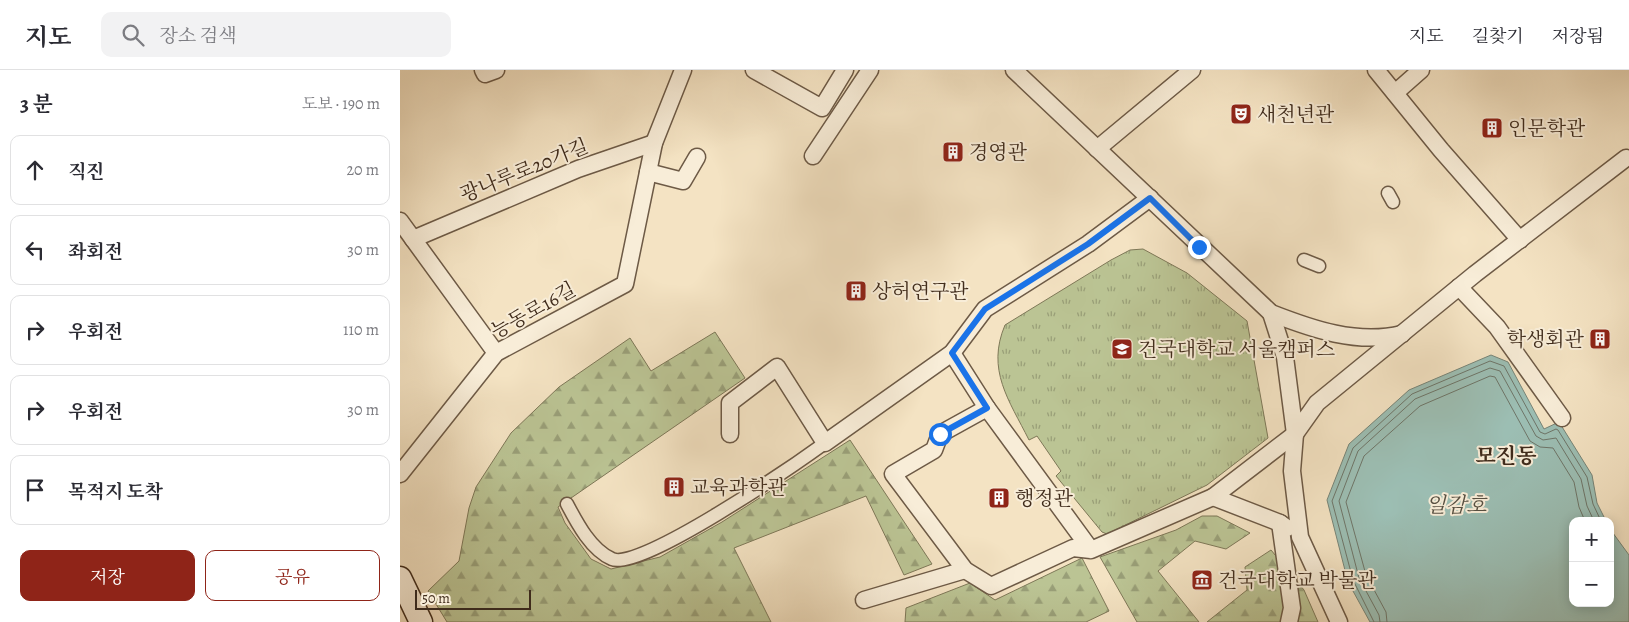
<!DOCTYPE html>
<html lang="ko">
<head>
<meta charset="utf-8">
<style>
  :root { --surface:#fff; --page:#f2f2f3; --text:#2b2b33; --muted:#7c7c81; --line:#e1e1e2; --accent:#8f2418 }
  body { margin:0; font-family:Alegreya,"Noto Serif KR",serif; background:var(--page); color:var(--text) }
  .controls { position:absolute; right:15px; bottom:15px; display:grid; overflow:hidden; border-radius:10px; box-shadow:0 2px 12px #0003 }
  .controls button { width:45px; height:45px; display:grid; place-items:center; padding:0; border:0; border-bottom:1px solid var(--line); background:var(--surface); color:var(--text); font:25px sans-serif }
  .scale { position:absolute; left:15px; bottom:12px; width:116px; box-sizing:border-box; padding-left:5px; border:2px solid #402c1c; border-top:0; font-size:14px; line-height:18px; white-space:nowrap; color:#402c1c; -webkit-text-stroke:4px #f8edd8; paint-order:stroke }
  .stop { position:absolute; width:15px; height:15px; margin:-11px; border:4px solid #1a73e8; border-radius:50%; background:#fff }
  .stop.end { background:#1a73e8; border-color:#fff; box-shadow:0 1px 5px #0008 }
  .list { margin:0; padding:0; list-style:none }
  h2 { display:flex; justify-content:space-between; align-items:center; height:65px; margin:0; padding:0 20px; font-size:21px }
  h2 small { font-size:16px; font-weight:400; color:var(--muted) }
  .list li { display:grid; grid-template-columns:32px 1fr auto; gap:15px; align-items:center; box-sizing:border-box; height:70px; margin:0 10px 10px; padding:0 10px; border:1px solid var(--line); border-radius:10px }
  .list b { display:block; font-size:19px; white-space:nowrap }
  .list em { font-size:16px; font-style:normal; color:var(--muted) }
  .actions { display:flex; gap:10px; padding:15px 20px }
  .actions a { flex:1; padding:11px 0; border:1px solid var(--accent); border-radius:10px; text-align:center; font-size:18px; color:var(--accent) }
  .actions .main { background:var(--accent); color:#fff }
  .icon { flex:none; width:28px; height:28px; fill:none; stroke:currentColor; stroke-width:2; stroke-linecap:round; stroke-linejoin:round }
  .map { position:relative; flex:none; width:1229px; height:552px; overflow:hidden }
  header { display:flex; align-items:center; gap:30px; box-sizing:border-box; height:70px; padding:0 25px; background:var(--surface); border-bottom:1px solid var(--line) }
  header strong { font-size:24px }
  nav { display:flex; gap:28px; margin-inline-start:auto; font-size:18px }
  .search { width:350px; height:45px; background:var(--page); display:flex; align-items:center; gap:12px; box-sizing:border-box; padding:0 18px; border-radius:10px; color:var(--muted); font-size:19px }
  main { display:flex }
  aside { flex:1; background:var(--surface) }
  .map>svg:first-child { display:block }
  .forest { fill:url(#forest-firs); stroke:#7e7858 }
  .park { fill:url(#park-tufts); stroke:#7e7858 }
  .water { fill:#9cbeb3; stroke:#778477 }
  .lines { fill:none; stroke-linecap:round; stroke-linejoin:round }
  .shore { stroke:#6e7568; stroke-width:1 }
  .pedestrian-casing { stroke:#6d5a46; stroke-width:15 }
  .minor-casing { stroke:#6d5a46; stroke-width:19 }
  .secondary-casing { stroke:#402c1c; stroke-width:25 }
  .pedestrian { stroke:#f8edd8; stroke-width:12 }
  .minor { stroke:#f8edd8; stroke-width:16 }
  .secondary { stroke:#f8edd8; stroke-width:22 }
  .route { stroke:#1a73e8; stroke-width:6 }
  .labels { text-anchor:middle; stroke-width:4; stroke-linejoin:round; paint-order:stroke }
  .poi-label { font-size:20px; fill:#402c1c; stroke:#f8edd8; text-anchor:start }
  .street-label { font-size:20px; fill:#402c1c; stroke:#f8edd8 }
  .neighbourhood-label { font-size:21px; font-weight:bold; fill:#402c1c; stroke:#f8edd8 }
  .water-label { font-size:21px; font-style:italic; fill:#575042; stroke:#f8edd8 }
</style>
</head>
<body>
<header>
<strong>지도</strong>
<div class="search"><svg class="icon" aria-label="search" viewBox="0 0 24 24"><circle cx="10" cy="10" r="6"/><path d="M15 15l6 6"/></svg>장소 검색</div>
<nav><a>지도</a><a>길찾기</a><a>저장됨</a></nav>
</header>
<main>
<aside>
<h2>3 분<small>도보 · 190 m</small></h2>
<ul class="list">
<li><svg class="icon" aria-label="ahead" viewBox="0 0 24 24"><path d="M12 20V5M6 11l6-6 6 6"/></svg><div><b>직진</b></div><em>20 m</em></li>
<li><svg class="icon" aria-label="left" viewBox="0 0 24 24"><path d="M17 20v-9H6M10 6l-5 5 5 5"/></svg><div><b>좌회전</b></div><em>30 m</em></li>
<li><svg class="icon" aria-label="right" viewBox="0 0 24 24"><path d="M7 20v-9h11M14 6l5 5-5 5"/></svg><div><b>우회전</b></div><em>110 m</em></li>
<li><svg class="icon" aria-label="right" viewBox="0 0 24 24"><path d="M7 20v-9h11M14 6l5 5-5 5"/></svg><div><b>우회전</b></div><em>30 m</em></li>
<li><svg class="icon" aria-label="arrive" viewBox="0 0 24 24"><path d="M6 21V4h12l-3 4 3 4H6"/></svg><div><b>목적지 도착</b></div></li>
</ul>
<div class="actions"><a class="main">저장</a><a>공유</a></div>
</aside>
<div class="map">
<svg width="1229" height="552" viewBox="0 0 1229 552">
  <defs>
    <pattern id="forest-firs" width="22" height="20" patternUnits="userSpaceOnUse" patternTransform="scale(1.25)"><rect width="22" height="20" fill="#bbc494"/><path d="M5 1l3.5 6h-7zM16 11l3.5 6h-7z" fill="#999f78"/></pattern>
    <pattern id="park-tufts" width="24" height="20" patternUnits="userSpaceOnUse" patternTransform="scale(1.25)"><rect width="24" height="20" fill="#bbc494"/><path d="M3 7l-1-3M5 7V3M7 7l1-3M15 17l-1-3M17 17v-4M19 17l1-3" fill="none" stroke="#999f78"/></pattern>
  </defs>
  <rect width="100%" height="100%" fill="#f4e3c3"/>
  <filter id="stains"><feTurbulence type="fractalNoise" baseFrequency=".004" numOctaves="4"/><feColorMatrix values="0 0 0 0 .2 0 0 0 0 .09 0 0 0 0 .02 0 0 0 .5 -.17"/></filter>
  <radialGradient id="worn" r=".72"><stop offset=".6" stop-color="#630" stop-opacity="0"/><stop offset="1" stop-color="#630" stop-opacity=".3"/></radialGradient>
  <g class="forest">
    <path d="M315,262L345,308L158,437L165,453L191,489L211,499L260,487L322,452L450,370L532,494L504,505L466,426L334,478L371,552H47L28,521L59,491L69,438L76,417L111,363L159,317L230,268L251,301Z"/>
    <path d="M802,446H817L850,463L826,479L795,471L758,501L799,552H737L700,487L776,460Z"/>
    <path d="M871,480L904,520L918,552H807L847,520L845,497Z"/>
    <path d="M682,488L709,541L686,552H505L506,538L570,513L595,530Z"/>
  </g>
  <path class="park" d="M743,179L787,203L847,251L868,368L807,415L707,464L702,462L656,406L661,401L637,366L629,370C609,330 586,300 605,255L711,190L730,180Z"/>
  <path class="water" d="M1091,285L1108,292L1144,359L1159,352L1192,405L1197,433L1206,451H1173V533H1210V459L1229,485V552H970L948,512L927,430L949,374L1009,320Z"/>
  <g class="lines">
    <g class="shore">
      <path d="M974,552L953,510L932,431L953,378L1012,324L1090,291L1104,296L1140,362L1145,364L1156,359L1158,360L1187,407L1193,434L1201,451"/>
      <path d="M980,552L979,545L959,508L939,431L958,381L1015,329L1090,298L1100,301L1136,366L1143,370L1156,368L1181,409L1187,436L1194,451"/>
      <path d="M987,552L986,542L966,505L946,432L964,386L1020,336L1090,306L1095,307L1130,371L1140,377L1153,378L1174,412L1179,437L1185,451"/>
    </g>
    <g class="pedestrian-casing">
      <g id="pedestrian">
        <path d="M988,123L993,132"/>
        <path d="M904,190L919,196"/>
        <path d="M167,434C177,453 191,480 212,489C239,502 396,394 425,373"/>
      </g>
    </g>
    <g class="minor-casing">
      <g id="minor">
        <path d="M83,0L85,4L96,0"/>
        <path d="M354,0L422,38L445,0"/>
        <path d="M614,0L871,243C912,259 957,275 1002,264"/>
        <path d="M976,0L1041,80L1120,170"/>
        <path d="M995,23L1021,0"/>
        <path d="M697,79L792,0"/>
        <path d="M413,86L470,0"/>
        <path d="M248,102L283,111L297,87"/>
        <path d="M0,151L96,283"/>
        <path d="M13,169L178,99L254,73"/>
        <path d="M1059,217L1097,257L1162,348"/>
        <path d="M871,243L885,287L895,364L917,333L1075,204L1226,88"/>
        <path d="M552,283L587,338"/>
        <path d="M330,364V333L377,297L425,373L552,283L585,239L688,174L750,128"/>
        <path d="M895,364L892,401L900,467L939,552"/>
        <path d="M0,404L96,283L225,214L254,73L283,0"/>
        <path d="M880,453L813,427L895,364"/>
        <path d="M887,458L880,453L892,538L889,552"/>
        <path d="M691,480L673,478L591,516L565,500L493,404L534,380L540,364L587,338L691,480L813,427"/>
        <path d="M464,530L565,500"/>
      </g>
    </g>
    <g class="secondary-casing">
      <path id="secondary" d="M0,508L21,552"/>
    </g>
    <use href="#pedestrian" class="pedestrian"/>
    <use href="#minor" class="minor"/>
    <use href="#secondary" class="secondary"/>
  </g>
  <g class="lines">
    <path class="route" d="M540,364L587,338L552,283L585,239L688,174L750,128L799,177"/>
  </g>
  <defs>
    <g id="theatre-square" transform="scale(1.125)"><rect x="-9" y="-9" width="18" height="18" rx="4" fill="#8f2418" stroke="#f8edd8"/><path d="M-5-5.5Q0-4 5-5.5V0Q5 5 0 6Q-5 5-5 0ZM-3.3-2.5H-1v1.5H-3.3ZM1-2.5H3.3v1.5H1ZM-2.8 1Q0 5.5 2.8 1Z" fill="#fff"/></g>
    <g id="building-square" transform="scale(1.125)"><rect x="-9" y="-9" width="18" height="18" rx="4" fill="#8f2418" stroke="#f8edd8"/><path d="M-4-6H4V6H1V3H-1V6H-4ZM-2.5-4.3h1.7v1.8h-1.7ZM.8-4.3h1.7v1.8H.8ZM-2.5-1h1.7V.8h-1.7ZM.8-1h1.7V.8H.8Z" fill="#fff"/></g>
    <g id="university-square" transform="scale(1.125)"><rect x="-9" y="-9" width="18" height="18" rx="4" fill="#8f2418" stroke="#f8edd8"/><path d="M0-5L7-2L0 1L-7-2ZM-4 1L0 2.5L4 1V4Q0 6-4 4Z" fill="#fff"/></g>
    <g id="museum-square" transform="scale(1.125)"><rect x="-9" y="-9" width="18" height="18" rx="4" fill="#8f2418" stroke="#f8edd8"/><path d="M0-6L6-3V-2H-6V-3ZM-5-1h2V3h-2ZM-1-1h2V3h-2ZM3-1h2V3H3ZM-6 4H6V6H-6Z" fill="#fff"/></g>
  </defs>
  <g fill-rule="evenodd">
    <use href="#theatre-square" x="841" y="44"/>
    <use href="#building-square" x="1092" y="58"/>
    <use href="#building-square" x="553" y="82"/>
    <use href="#building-square" x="456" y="221"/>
    <use href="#building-square" x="1200" y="269"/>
    <use href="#university-square" x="722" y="279"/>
    <use href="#building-square" x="274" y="417"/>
    <use href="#building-square" x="599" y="428"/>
    <use href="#museum-square" x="802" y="510"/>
  </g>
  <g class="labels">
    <g class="poi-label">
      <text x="857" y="51">새천년관</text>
      <text x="1108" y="65">인문학관</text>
      <text x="569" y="89">경영관</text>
      <text x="472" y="228">상허연구관</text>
      <text x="1184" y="276" text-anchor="end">학생회관</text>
      <text x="738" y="286">건국대학교 서울캠퍼스</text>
      <text x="290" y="424">교육과학관</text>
      <text x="615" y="435">행정관</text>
      <text x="818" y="517">건국대학교 박물관</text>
    </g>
    <g class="street-label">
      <text transform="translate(124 100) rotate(-22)" y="7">광나루로20가길</text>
      <text transform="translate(133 240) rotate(-29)" y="7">능동로16길</text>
    </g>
    <g class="neighbourhood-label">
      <text x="1106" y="393">모진동</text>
    </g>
    <g class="water-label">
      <text x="1056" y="442">일감호</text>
    </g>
  </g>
  <rect width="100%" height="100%" filter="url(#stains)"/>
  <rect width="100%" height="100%" fill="url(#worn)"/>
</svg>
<div class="controls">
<button>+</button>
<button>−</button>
</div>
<div class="scale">50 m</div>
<div class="stop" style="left:540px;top:364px"></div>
<div class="stop end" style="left:799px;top:177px"></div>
</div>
</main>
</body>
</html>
